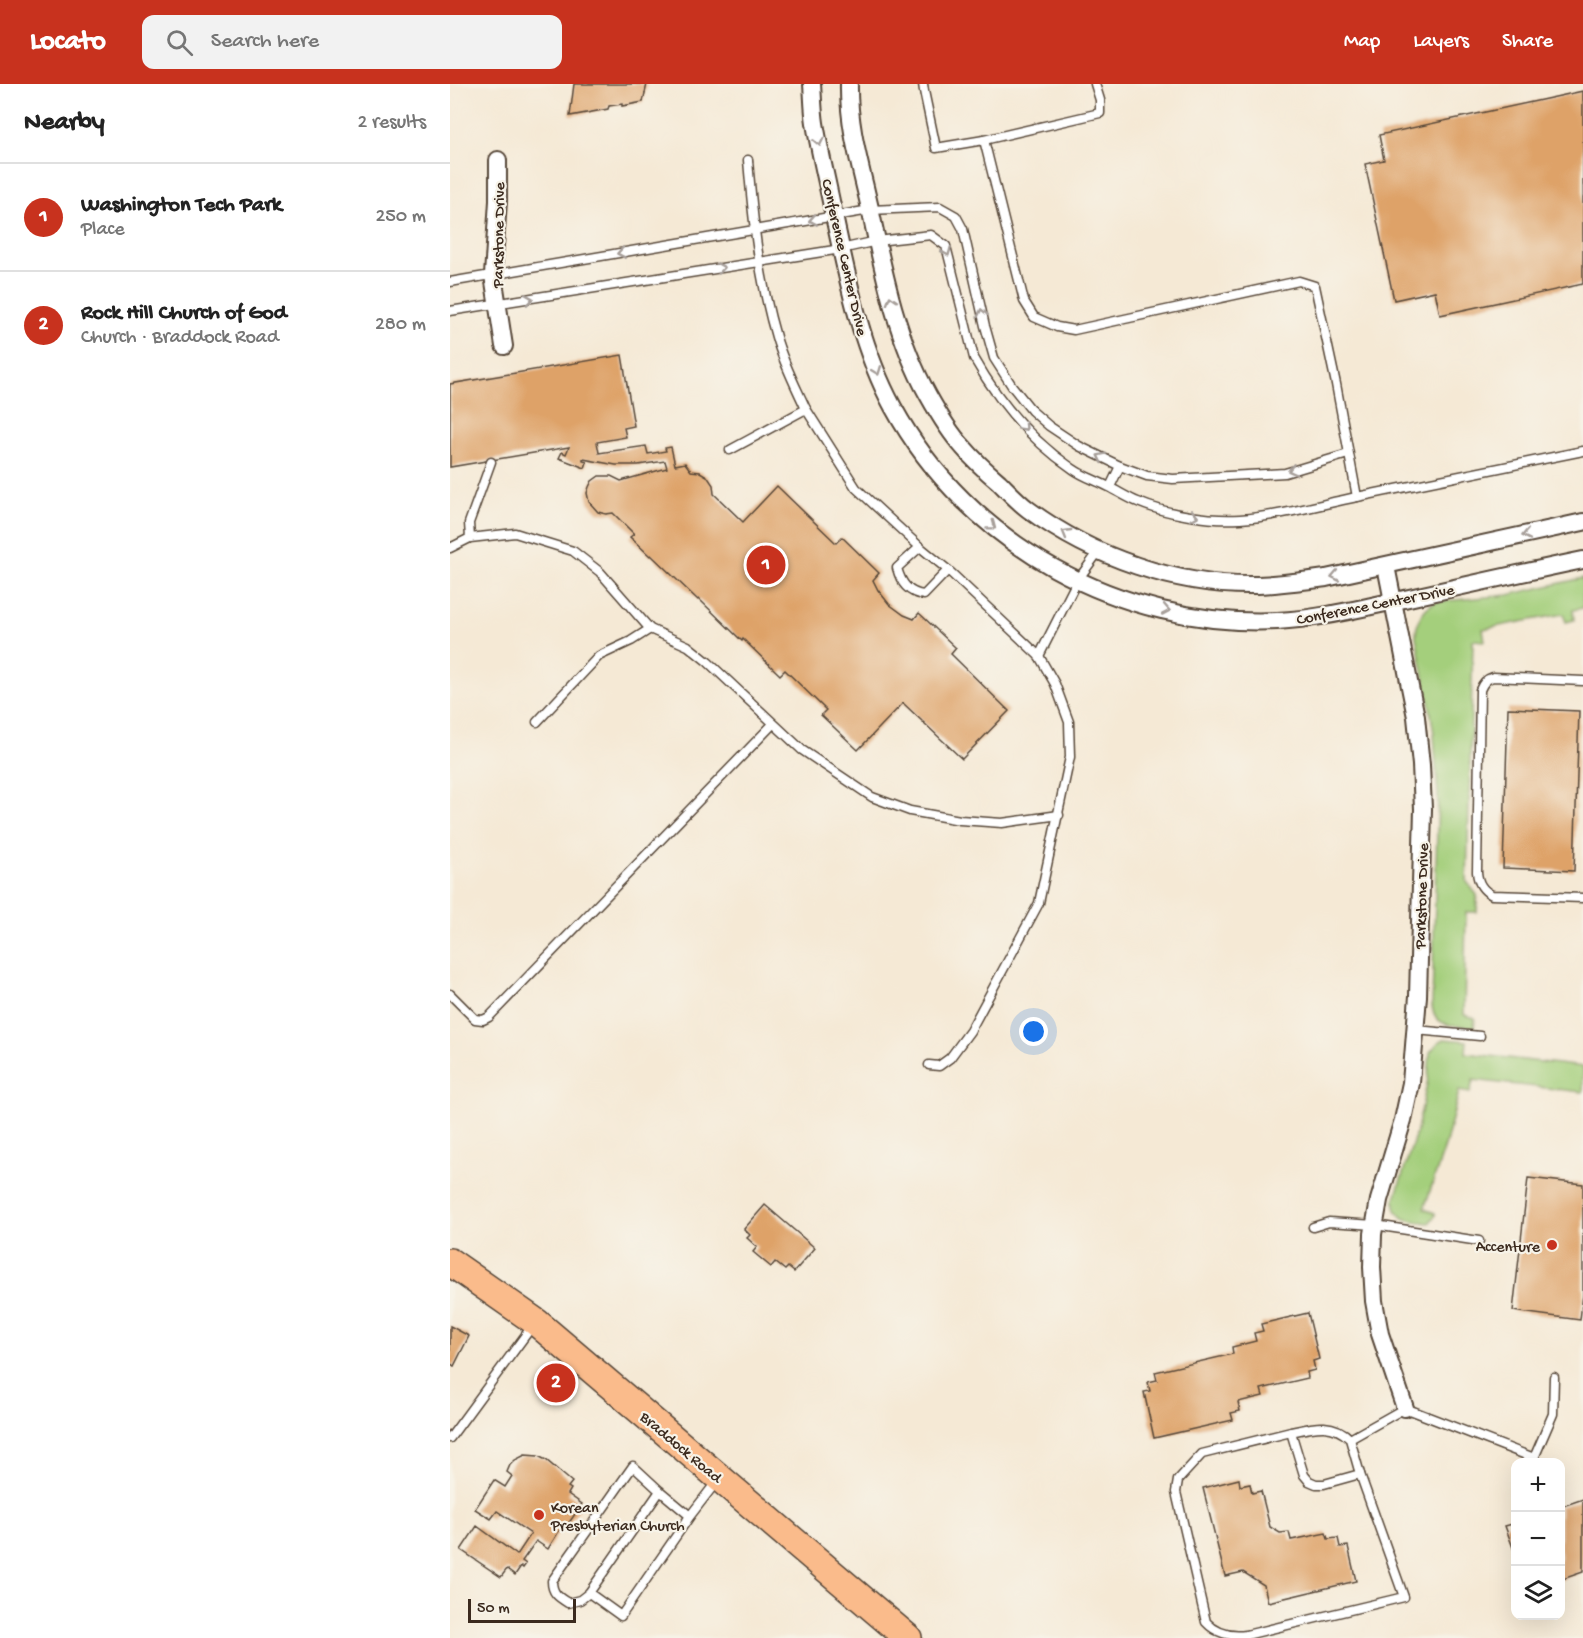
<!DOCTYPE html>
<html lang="en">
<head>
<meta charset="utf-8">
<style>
  :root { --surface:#fff; --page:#f2f2f2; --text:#222; --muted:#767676; --line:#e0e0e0; --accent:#c8321e }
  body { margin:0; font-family:"Gochi Hand",sans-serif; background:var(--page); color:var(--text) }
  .controls { position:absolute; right:18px; bottom:18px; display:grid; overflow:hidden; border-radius:12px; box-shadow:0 6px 24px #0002 }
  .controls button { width:54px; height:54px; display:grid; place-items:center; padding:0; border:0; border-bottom:2px solid var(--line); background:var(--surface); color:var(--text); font:30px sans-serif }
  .scale { position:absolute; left:18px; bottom:15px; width:108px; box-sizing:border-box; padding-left:6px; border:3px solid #3b2a1e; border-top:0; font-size:16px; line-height:21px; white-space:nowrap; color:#3b2a1e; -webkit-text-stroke:4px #f7f3e8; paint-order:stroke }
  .you { position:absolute; left:584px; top:948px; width:21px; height:21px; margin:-15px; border:4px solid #fff; border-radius:50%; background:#1a73e8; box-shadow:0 0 0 9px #1a73e833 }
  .badge { display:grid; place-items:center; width:39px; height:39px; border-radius:50%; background:var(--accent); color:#fff; font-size:20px; font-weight:700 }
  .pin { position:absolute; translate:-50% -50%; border:3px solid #fff; box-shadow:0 2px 6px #0006 }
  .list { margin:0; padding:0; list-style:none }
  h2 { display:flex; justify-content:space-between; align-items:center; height:78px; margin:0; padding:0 24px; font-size:26px }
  h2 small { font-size:20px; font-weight:400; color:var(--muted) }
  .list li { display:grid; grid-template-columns:39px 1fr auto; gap:18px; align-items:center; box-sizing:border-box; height:108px; padding:0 24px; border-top:2px solid var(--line) }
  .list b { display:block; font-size:22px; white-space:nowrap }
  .list p { margin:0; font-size:20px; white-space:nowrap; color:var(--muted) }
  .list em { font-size:20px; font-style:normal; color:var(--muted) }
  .icon { flex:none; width:33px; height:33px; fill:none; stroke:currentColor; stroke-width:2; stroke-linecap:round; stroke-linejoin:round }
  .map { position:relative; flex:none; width:1133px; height:1554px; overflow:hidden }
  header { display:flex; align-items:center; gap:36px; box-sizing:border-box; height:84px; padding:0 30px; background:var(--accent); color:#fff }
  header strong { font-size:28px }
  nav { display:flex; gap:33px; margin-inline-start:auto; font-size:21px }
  .search { width:420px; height:54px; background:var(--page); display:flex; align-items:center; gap:15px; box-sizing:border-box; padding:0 21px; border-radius:12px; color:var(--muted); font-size:22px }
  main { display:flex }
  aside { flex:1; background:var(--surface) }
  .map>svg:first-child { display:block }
  .green { fill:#a4cf7b; stroke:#707c4c; stroke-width:1.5 }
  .building { fill:#dea268 }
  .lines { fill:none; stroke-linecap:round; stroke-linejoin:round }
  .service-casing { stroke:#574739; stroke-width:11 }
  .minor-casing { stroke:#574739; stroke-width:20 }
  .primary-casing { stroke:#574739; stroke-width:30 }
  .service { stroke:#fff; stroke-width:8 }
  .minor { stroke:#fff; stroke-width:16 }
  .primary { stroke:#fabb8b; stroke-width:27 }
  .oneway { stroke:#a79f9a }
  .poi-dot { fill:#c8321e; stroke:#f7f3e8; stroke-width:2 }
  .labels { text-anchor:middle; stroke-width:4.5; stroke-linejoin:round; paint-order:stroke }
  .street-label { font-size:16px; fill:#3b2a1e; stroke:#f7f3e8 }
  .poi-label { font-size:16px; fill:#3b2a1e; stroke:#f7f3e8; text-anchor:end }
</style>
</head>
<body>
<header>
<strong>Locato</strong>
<div class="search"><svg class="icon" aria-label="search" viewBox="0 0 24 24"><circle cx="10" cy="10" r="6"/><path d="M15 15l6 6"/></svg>Search here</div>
<nav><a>Map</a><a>Layers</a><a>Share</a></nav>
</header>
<main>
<aside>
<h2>Nearby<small>2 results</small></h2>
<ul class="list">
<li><span class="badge">1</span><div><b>Washington Tech Park</b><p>Place</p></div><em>250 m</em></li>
<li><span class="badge">2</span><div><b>Rock Hill Church of God</b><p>Church · Braddock Road</p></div><em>280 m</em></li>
</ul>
</aside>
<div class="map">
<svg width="1133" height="1554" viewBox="0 0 1133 1554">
  <rect width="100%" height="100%" fill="#f7f3e8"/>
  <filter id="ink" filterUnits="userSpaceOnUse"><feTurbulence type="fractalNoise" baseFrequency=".0167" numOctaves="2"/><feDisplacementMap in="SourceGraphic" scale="12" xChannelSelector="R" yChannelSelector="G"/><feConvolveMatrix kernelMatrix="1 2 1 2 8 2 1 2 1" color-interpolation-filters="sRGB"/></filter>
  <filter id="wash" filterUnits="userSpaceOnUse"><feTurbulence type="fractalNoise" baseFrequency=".008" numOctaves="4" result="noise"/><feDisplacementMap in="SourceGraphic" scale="24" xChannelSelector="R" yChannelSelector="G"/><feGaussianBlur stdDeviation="1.35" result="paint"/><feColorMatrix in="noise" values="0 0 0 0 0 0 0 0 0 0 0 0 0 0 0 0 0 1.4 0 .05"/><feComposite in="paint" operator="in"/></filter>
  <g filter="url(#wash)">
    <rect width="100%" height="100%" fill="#f5e9d5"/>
    <g class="green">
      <path d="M1133,494V524L1123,526L1124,536L1116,538L1113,530L1033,545L1035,557L1023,556L1017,798L1027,811V828H1016L1014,931L1025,934L1024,943C1006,941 986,945 982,923L988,711L984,650L979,618L966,553C966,538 972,525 985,518L1058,511Z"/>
      <path d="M994,955L1017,957L1016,969L1133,983V1008L1023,996L1020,1009L1009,1007L996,1059L974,1125L985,1129V1132L979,1139C962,1137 942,1137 945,1114L967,1046L978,995L980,968L989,958Z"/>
    </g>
    <g id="blocks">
      <g class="building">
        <path d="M124,0H197L193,18L172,22V20L159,22L158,25L120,32Z"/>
        <path d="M1133,7V200L990,231L985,207L944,216L915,80L934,76L929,51Z"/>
        <path d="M172,271L184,342L174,344L176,353L147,358L149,369L196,362L198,370L216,367L215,364L221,363L225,381L235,379L241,387L250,388L257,392L263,401L264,410L293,438L327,402L386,459L392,453L429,489L423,496L428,506L439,520L454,531L464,535L469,529L506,564L501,570L559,627L512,675L453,619L408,666L371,631L376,626L335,586L330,591L293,555L292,557L249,515L248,516L201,471L200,472L180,453L184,450L163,429L156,430L148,428L139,418L137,409L139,403L142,397L149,392H161L171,397L217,384L215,377L188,381H166L133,375V377L137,378L135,384L109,374L112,368L116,370L119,363L0,383V300Z"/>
        <path d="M1058,624L1129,627L1124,787L1053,784Z"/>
        <path d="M1078,1094L1133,1100V1210L1130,1236L1063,1227Z"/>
        <path d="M315,1121L365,1164L344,1188L338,1183L335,1186L325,1178L321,1183L303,1168L307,1163L297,1154L300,1151L294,1145Z"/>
        <path d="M858,1229L869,1275L863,1277L865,1286L857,1288L858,1294L811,1305L813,1312L788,1318L790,1327L781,1329L783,1336L704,1354L694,1308L700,1307L698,1298L707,1296L705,1288L783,1270L782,1263L806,1257L804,1249L813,1247L811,1240Z"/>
        <path d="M0,1242L19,1252L4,1282L0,1279Z"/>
        <path d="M75,1371L88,1372L96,1376L122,1398L118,1403L121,1405L118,1410L132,1420L114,1446L111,1444L98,1465L86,1457L72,1477L76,1480L73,1484L71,1482L65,1491L57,1485L51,1493L11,1466L27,1442L67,1471L81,1450L47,1427L41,1435L25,1425L44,1396L55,1403L62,1392L57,1388L60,1381L65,1376Z"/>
        <path d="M789,1395L790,1402L800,1400L802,1409L811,1407L820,1443L830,1449L839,1448L841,1456L876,1449L878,1455L888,1454L890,1463L898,1462L906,1497L818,1518L814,1501L793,1488L775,1492L753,1404Z"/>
        <path d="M1133,1415V1488L1110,1496V1423Z"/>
        <path d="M1066,1439V1469H1065L1055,1442Z"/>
      </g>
    </g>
  </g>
  <g filter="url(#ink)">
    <use href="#blocks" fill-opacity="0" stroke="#574739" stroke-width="1.5"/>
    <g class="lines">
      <g class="service-casing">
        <g id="service">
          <path d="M473,0L474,7L486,64L534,56L574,217L584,233L607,243L624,246L849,197L865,202L886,300L907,413L1133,367"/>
          <path d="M534,56L650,29V16L645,0"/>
          <path d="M0,198L420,126L490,123L506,132L513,145L535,242L544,274L562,302L582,327L599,342L629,362L670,382L697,392L723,395L835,389L898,370"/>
          <path d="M0,227L391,165L427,157L481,151L496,162L524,274C548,317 582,357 623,385C634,393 648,397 659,403C669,408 678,414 688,418C716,430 760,437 790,435C830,432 868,421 907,413"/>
          <path d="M356,325L406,404L470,463L498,486L589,572L605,600L619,638L620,673L589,819L520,947L500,974L489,982L479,981"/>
          <path d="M280,366L356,325C345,301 333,278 326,253C309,195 303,136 298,76"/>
          <path d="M660,403L670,382"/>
          <path d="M20,454L19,439L41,378"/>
          <path d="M470,463L447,484C451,499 458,509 474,511L498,486"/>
          <path d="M0,464L20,454L65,449L123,467L150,488L200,545L238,562L258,578L352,666L422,713L460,727L510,736L552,739L609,731"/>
          <path d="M589,572L627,497L649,467"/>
          <path d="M1133,597L1043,593C1036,595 1033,599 1030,606L1027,788C1028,799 1032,806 1042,811L1133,814"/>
          <path d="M87,638L149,572L181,557L200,545"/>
          <path d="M0,910L25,935L33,936L39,933L323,640"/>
          <path d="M966,946L1030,952"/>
          <path d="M863,1143L879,1138L925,1141L1029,1157"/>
          <path d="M841,1348L752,1370L728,1396L726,1408L756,1538C766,1549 781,1553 796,1551L954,1513L910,1390"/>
          <path d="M0,1354L83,1241"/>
          <path d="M900,1355C883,1337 863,1343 841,1348L854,1391L859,1397L866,1400H874L910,1390L900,1355L955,1324L1084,1374L1086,1378"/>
          <path d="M1084,1374L1103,1330L1104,1293"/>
          <path d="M240,1432L210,1407L139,1509L171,1532L240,1432L267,1397"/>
          <path d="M139,1509L130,1516L118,1519C108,1513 102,1509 102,1497L183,1382L210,1407"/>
        </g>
      </g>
      <g class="minor-casing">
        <g id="minor">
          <path d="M362,0C363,13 363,26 365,39C370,70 378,101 384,132C398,197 411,264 443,323C518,461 671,544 827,537C871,535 915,523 959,514C1017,501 1075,488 1133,476"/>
          <path d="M399,0C398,44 412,87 421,129C434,191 447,255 478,311C488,329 499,348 513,363C524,376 536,387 549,398C558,407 568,418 579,426C643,473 727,503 808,501C831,500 853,497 876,494L1133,438"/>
          <path d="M48,76V117L43,191L54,262"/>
          <path d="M936,482L966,633L971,681L973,725L968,912L961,999L953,1036L929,1116L923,1150L922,1183L924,1217L930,1250L955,1324"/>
        </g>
      </g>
      <g class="primary-casing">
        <path id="primary" d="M0,1178L86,1238L458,1554"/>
      </g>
      <use href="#service" class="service"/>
      <use href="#minor" class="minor"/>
      <use href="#primary" class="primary"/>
    </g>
    <defs><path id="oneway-chevron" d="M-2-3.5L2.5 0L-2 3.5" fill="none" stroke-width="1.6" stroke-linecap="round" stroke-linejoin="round" transform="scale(1.5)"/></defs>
    <g class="oneway">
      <use href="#oneway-chevron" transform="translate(369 58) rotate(78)"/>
      <use href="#oneway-chevron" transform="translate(363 136) rotate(170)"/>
      <use href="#oneway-chevron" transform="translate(497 168) rotate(67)"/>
      <use href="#oneway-chevron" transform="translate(171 169) rotate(170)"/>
      <use href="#oneway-chevron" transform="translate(271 184) rotate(-9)"/>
      <use href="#oneway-chevron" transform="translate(79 215) rotate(-9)"/>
      <use href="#oneway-chevron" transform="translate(441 216) rotate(-107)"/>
      <use href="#oneway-chevron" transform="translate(532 229) rotate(-103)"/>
      <use href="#oneway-chevron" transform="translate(427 287) rotate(69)"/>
      <use href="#oneway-chevron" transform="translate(574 343) rotate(46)"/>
      <use href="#oneway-chevron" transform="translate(651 373) rotate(-154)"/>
      <use href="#oneway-chevron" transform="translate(842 386) rotate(166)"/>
      <use href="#oneway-chevron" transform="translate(744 432) rotate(11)"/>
      <use href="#oneway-chevron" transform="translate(542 442) rotate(37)"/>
      <use href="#oneway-chevron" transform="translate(616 449) rotate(-150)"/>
      <use href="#oneway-chevron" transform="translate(1076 451) rotate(168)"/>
      <use href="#oneway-chevron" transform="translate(885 492) rotate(169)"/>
      <use href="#oneway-chevron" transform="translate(716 526) rotate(11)"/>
    </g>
  </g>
  <g class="poi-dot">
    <circle cx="1102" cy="1161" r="6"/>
    <circle cx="89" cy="1431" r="6"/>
  </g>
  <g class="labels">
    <g class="street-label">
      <text transform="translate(47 151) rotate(-89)" y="6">Parkstone Drive</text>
      <text transform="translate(396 173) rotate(77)" y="6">Conference Center Drive</text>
      <text transform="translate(925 519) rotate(-11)" y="6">Conference Center Drive</text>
      <text transform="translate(970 812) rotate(-88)" y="6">Parkstone Drive</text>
      <text transform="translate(232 1362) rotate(40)" y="6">Braddock Road</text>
    </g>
    <g class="poi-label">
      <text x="1090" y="1167">Accenture</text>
      <text x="101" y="1428" text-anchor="start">Korean<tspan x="101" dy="18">Presbyterian Church</tspan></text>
    </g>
  </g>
</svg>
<div class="controls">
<button>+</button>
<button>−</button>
<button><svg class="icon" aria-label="layers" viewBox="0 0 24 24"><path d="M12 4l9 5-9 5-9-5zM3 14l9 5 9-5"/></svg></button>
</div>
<div class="scale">50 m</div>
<div class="you"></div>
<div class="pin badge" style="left:316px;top:481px">1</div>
<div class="pin badge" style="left:106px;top:1299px">2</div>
</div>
</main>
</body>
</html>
